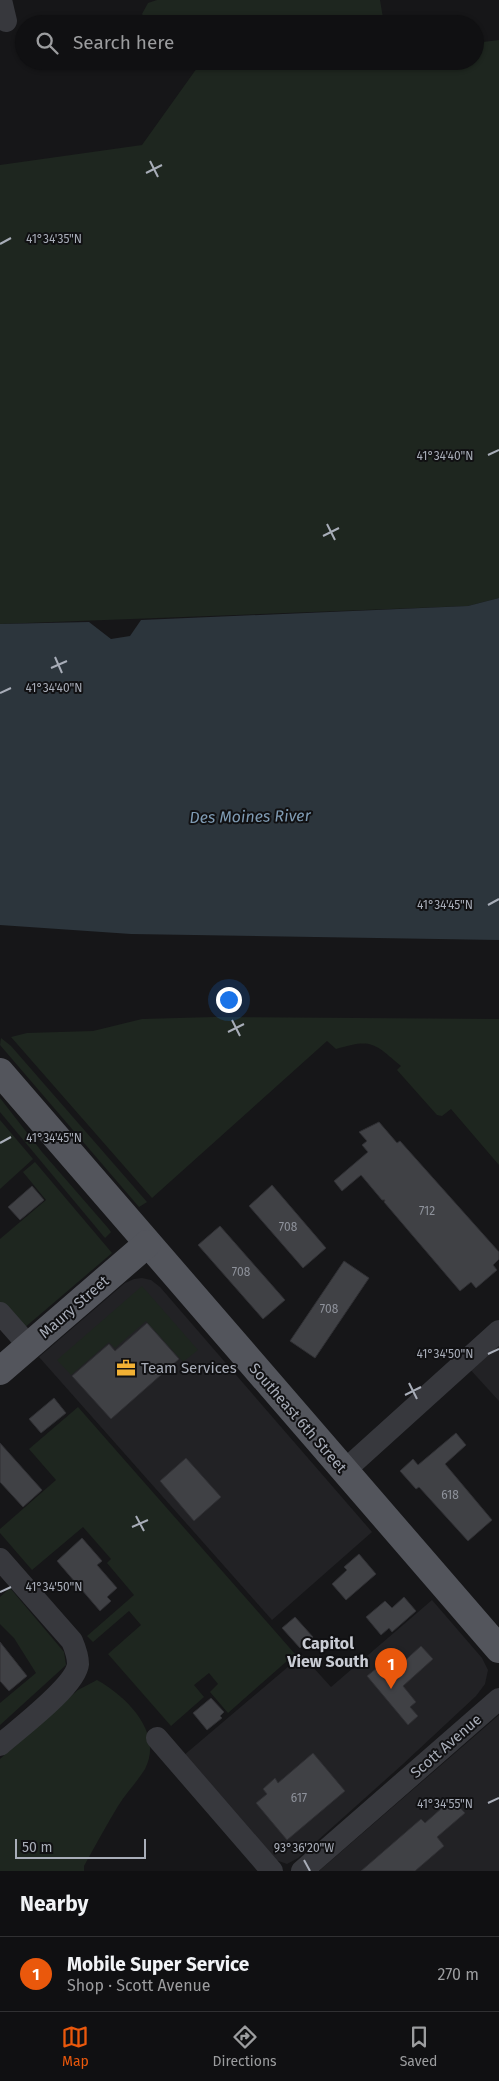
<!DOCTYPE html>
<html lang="en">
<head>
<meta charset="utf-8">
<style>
  :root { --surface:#101012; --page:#19191b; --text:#f1f3f6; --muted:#9c9d9f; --line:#303032; --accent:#ea580c }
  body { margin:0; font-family:"Fira Sans",sans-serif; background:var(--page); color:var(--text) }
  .scale { position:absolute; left:15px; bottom:12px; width:131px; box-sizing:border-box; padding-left:5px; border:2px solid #a8adb8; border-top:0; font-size:14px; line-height:18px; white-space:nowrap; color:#a8adb8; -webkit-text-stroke:4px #111113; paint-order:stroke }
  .you { position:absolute; left:228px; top:999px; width:18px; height:18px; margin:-12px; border:4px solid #fff; border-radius:50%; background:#1a73e8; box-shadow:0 0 0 8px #1a73e833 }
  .badge { display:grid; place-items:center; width:32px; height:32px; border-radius:50%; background:var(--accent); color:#fff; font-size:16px; font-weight:700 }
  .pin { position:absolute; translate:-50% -41px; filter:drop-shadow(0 1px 2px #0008) }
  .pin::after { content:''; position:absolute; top:26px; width:18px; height:15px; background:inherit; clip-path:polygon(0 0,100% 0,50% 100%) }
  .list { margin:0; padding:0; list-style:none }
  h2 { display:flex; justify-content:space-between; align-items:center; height:65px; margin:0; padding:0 20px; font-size:21px }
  h2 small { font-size:16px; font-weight:400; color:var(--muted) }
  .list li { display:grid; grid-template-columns:32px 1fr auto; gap:15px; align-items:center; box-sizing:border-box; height:75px; padding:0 20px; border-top:1px solid var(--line) }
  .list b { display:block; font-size:19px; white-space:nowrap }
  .list p { margin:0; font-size:16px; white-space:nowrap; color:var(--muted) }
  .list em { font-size:16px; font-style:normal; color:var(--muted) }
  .icon { flex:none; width:28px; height:28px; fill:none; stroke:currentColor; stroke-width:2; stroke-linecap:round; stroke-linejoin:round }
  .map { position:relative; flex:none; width:499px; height:1871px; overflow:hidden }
  .search { position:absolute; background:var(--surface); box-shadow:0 1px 4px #0004; left:15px; right:15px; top:15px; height:55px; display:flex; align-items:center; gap:12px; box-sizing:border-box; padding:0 18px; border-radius:28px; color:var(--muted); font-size:19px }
  .sheet { height:140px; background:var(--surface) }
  nav { display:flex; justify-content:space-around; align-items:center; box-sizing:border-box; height:70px; border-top:1px solid var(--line); background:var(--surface); font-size:14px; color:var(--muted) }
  nav a { display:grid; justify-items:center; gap:2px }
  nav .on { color:var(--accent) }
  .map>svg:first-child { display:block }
  .built { fill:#222225 }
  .green { fill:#1e261f }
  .water { fill:#2c353c }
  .building { fill:#404145; stroke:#303034 }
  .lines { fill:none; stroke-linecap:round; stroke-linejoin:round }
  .minor { stroke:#37383d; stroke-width:22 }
  .major { stroke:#53555c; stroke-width:28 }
  .ticks { fill:none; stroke:#a8adb8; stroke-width:2 }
  .labels { text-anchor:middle; stroke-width:4; stroke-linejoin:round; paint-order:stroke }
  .number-label { font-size:12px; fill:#8e929b }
  .street-label { font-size:15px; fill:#a8adb8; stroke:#111113 }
  .poi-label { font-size:15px; fill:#a8adb8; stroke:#111113; text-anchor:start }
  .water-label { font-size:16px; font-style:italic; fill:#7f9bb3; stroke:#111113 }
  .neighbourhood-label { font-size:16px; font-weight:bold; fill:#c9ccd4; stroke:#111113 }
  .ticks-label { font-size:12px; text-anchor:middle; fill:#a8adb8; stroke:#111113; stroke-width:4; stroke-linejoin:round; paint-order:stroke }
</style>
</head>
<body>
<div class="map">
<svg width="499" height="1871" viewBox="0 0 499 1871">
  <rect width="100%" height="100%" fill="#161618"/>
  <g class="built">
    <path d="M142,1278L151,1280L160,1287L372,1532L272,1620L39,1357L125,1283L134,1279Z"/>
    <path d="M499,1339V1401L468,1367Z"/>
    <path d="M432,1600L482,1658L488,1670L485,1684L476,1696L403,1764L298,1858L287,1864L276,1860L183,1756L302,1655L331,1687Z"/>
    <path d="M499,1715V1871H319Z"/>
  </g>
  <g class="green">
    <path d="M157,0H380L384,24H149L142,14L148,3Z"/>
    <path d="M499,40V598L468,606L0,624V165L142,145L202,61H475V43Z"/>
    <path d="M214,1017L499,1019V1165L451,1109L442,1116L437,1115L397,1070L401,1066C374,1043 372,1038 336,1049L327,1041L152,1198L11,1037L27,1033L93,1031L142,1019Z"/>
    <path d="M1,1038L11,1046L147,1202L139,1207L0,1045Z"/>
    <path d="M0,1098L42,1152L108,1228L111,1232L105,1238L0,1112Z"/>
    <path d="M0,1120L33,1159L0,1189Z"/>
    <path d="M35,1162L112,1253L23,1329L0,1302V1239L46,1200L23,1172Z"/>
    <path d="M142,1286L198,1350L183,1362L146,1321L115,1348L109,1342L71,1375L57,1360Z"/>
    <path d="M78,1407L295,1654L228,1713L210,1692L218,1684L209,1673L194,1685L204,1697L171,1726L108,1654L141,1625L129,1611L93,1642L87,1636L134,1595L107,1563L111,1559L83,1527L32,1570L0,1533V1529L56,1480L29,1449Z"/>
    <path d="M10,1588L64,1652L66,1665L0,1725V1703L36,1673L14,1638L0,1624V1597Z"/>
    <path d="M97,1680C126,1696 164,1733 145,1769C137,1782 126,1793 118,1806C106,1826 95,1846 84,1866V1871H0V1759L78,1690Z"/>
  </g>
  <path class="water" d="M499,598V940L131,934L0,925V624L89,622L111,639L130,636L141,620L468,606Z"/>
  <g class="building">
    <path d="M379,1122L397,1143L400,1141L499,1252V1259L493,1265L497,1270L476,1288L471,1282L460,1291L384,1202L385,1200H382L361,1175L342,1191L334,1181L368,1152L362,1145L367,1141L359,1132Z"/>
    <path d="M272,1185L326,1248L303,1268L249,1206Z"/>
    <path d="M32,1186L44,1200L20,1220L8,1207Z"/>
    <path d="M220,1226L285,1300L263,1319L198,1245Z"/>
    <path d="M344,1261L369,1278L315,1358L290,1341Z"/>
    <path d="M147,1323L179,1359L111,1419L72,1376L109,1344L115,1351Z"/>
    <path d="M54,1398L66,1413L41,1433L29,1419Z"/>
    <path d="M456,1433L466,1445L445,1464L492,1520L468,1541L419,1487L416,1489L400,1471L413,1459L418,1465Z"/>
    <path d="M0,1443L42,1490L23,1507L0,1482Z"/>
    <path d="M186,1458L221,1497L194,1521L160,1481Z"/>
    <path d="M82,1538L102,1561L97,1565L117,1588L107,1597L111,1601L100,1611L57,1561Z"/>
    <path d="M359,1554L376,1574L346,1600L332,1584L347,1570L344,1567Z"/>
    <path d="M404,1597L416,1611L392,1632L389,1628L381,1635L366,1617L385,1601L392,1608Z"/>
    <path d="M295,1617L313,1637L300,1648L282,1628Z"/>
    <path d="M0,1642L27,1676L9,1691L0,1681Z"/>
    <path d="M421,1646L433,1659L403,1686L416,1702L410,1707L418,1716L408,1725L367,1676L383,1663L391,1673Z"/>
    <path d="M211,1698L224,1712L220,1716L222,1718L207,1730L193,1713Z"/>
    <path d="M313,1753L345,1791L287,1840L256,1803L267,1794L263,1789L275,1778L278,1783Z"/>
    <path d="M452,1799L465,1813L437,1837L444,1846L415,1871H361L421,1819L425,1823Z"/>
  </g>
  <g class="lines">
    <g class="minor">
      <path d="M1,0L6,21"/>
      <path d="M0,1313L29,1346"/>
      <path d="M344,1471L499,1331"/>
      <path d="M0,1559L72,1641C75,1648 78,1656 78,1664C76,1686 18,1729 0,1745"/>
      <path d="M157,1738L272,1871"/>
      <path d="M302,1871L499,1699"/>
    </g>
    <g class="major">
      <path d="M0,1072L499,1649"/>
      <path d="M0,1371L147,1244"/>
    </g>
  </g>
  <path class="ticks" d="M150,161L158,177M146,173L162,165M0,244L11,238M488,455L499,450M327,524L335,540M323,536L339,528M55,657L62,673M51,668L67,661M0,693L11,688M488,905L499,899M232,1020L240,1036M228,1032L244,1024M0,1143L11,1137M488,1354L499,1349M409,1383L417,1399M405,1395L421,1387M136,1516L144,1531M132,1527L148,1520M0,1592L11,1587M488,1803L499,1798M304,1860L310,1871"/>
  <defs>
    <g id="office-bare" transform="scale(1.5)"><path d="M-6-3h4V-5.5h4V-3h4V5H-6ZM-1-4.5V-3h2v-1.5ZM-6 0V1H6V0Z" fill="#f2b134" stroke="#111113" stroke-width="2.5" paint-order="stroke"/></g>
  </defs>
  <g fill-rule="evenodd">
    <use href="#office-bare" x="126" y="1368"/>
  </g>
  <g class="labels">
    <g class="number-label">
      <text x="427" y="1215">712</text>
      <text x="288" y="1231">708</text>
      <text x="241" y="1276">708</text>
      <text x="329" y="1313">708</text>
      <text x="450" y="1499">618</text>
      <text x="299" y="1802">617</text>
    </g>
    <g class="street-label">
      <text transform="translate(74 1307) rotate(-41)" y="5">Maury Street</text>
      <text transform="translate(298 1418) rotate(49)" y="5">Southeast 6th Street</text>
      <text transform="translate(446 1746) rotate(-41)" y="5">Scott Avenue</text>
    </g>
    <g class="poi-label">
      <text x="141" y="1373">Team Services</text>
    </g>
    <g class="water-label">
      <text transform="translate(250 816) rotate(-1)" y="6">Des Moines River</text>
    </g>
    <g class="neighbourhood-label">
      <text x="328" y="1649">Capitol<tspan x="328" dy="18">View South</tspan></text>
    </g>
  </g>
  <g class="ticks-label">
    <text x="54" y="243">41°34'35"N</text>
    <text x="445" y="460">41°34'40"N</text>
    <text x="54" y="692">41°34'40"N</text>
    <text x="445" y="909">41°34'45"N</text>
    <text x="54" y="1142">41°34'45"N</text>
    <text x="445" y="1358">41°34'50"N</text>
    <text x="54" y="1591">41°34'50"N</text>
    <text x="445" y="1808">41°34'55"N</text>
    <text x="304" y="1852">93°36'20"W</text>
  </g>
</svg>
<div class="scale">50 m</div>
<div class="you"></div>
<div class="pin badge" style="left:391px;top:1689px">1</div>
<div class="search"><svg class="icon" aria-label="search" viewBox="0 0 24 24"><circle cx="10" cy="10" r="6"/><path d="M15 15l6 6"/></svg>Search here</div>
</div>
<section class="sheet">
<h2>Nearby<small></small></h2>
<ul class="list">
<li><span class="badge">1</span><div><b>Mobile Super Service</b><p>Shop · Scott Avenue</p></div><em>270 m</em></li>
</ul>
</section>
<nav>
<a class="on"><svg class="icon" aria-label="map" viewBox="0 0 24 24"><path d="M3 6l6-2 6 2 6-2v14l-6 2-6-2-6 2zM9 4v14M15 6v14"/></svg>Map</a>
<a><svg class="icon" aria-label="directions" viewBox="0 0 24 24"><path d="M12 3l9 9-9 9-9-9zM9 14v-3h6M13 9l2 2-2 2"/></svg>Directions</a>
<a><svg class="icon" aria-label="saved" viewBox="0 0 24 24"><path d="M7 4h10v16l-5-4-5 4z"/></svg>Saved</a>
</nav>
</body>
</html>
